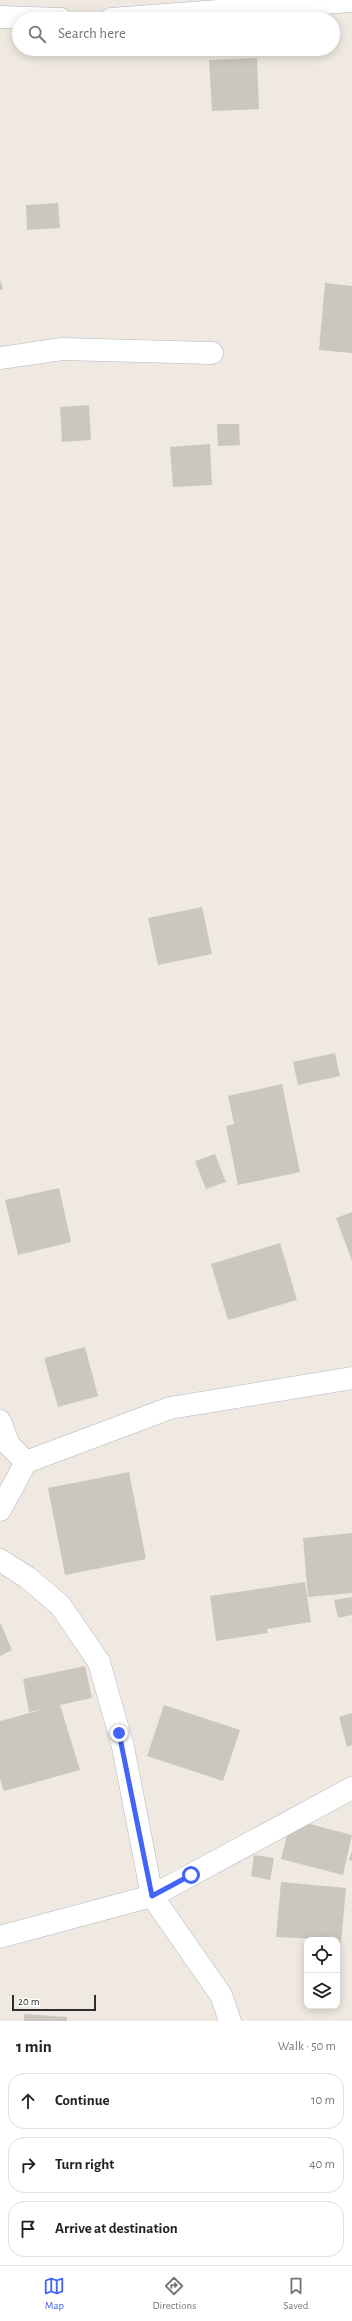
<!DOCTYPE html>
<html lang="en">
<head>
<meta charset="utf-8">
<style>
  :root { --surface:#fff; --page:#f2f2f2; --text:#222; --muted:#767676; --line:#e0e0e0; --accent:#4264fb }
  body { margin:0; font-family:"Alegreya Sans",sans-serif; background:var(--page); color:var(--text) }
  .controls { position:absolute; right:12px; bottom:12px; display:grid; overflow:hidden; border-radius:8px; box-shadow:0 2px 10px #0003 }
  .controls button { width:36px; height:36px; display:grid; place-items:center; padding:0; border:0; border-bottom:1px solid var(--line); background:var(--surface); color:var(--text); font:20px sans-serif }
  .scale { position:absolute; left:12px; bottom:10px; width:84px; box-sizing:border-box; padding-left:4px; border:2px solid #2e2e2e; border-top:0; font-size:11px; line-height:14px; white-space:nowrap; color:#2e2e2e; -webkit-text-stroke:3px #fff; paint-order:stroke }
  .stop { position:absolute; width:12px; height:12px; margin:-9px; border:3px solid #4264fb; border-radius:50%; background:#fff }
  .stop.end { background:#4264fb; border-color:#fff; box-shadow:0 1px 4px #0008 }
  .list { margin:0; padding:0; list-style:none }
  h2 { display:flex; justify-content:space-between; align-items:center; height:52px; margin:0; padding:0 16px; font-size:17px }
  h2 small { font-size:13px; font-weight:400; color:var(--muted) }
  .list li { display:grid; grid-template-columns:26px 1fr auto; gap:12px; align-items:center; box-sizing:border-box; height:56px; margin:0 8px 8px; padding:0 8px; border:1px solid var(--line); border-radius:16px }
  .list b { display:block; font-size:15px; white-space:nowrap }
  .list em { font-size:13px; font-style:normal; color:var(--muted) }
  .icon { flex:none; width:22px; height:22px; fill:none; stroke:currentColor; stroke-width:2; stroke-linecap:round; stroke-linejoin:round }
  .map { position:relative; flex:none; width:352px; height:2021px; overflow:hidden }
  .search { position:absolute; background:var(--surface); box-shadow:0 2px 10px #0003; left:12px; right:12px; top:12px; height:44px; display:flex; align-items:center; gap:10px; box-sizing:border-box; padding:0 14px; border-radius:22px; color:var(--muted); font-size:15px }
  .sheet { height:244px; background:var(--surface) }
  nav { display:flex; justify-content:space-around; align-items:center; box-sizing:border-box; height:56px; border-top:1px solid var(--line); background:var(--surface); font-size:11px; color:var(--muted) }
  nav a { display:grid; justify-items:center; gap:2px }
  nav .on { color:var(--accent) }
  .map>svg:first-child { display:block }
  .building { fill:#cbc7bf }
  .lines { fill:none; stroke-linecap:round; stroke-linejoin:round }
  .minor-casing { stroke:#b4b7c1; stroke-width:23 }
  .minor { stroke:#fff; stroke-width:22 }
  .route { stroke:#4264fb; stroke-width:5 }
</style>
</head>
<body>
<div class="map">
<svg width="352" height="2021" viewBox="0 0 352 2021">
  <rect width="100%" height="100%" fill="#efe9e1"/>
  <g class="building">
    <path d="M257,58L259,109L212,111L209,60Z"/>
    <path d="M58,203L60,228L27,230L26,205Z"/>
    <path d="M0,279L3,289L0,290Z"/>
    <path d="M325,283L352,286V353L319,350Z"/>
    <path d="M89,405L91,440L62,442L60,407Z"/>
    <path d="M217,424H239L240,445L218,446Z"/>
    <path d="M210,444L212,485L173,487L170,447Z"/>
    <path d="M202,907L212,954L158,965L148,918Z"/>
    <path d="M335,1053L340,1076L298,1085L293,1062Z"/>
    <path d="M282,1084L300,1172L238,1185L226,1126L234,1124L228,1096Z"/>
    <path d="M215,1154L226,1182L206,1189L195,1161Z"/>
    <path d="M59,1188L71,1242L18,1255L5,1200Z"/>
    <path d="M352,1212V1261L336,1218Z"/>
    <path d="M280,1243L297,1300L228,1320L211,1264Z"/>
    <path d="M85,1347L98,1396L58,1407L44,1358Z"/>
    <path d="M129,1472L146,1559L65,1575L48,1488Z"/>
    <path d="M352,1533V1593L308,1597L303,1538Z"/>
    <path d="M305,1582L311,1622L267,1629L268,1633L216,1641L210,1596Z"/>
    <path d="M352,1597V1615L338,1618L334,1600Z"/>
    <path d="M0,1622L12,1650L0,1656Z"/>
    <path d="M85,1666L92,1698L60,1705L80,1770L4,1791L0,1779V1721L44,1709L29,1712L23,1679Z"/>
    <path d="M164,1705L240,1730L223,1781L147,1756Z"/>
    <path d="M352,1713V1745L347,1747L339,1717Z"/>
    <path d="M291,1819L352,1835L343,1875L281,1859Z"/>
    <path d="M352,1851V1861L349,1860Z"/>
    <path d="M254,1855L274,1858L270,1880L251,1876Z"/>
    <path d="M281,1882L346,1888L341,1943L337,1942V1940L276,1937Z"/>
    <path d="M24,2014L67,2017V2021H24Z"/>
  </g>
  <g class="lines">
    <g class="minor-casing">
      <g id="minor">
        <path d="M0,17L61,19"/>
        <path d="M111,19L352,1"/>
        <path d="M0,358L62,349L212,353"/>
        <path d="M0,1421L9,1445L26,1462"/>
        <path d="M0,1510L26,1462L170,1408L352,1378"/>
        <path d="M0,1560L28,1578L60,1605L99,1662L123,1747L152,1896L352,1788"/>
        <path d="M0,1937L152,1896L221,1995L230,2021"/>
      </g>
    </g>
    <use href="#minor" class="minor"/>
  </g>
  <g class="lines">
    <path class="route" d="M119,1733L152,1896L191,1875"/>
  </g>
</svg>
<div class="controls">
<button><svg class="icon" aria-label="locate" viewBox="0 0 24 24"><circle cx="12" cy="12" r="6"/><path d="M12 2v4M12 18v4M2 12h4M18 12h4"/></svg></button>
<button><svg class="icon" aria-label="layers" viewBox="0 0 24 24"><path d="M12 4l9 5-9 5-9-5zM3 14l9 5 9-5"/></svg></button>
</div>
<div class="scale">20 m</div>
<div class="stop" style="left:191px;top:1875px"></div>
<div class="stop end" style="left:119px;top:1733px"></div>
<div class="search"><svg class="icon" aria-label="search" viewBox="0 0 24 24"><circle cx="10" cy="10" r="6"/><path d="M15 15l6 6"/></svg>Search here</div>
</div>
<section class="sheet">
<h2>1 min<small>Walk · 50 m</small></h2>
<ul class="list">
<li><svg class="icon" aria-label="ahead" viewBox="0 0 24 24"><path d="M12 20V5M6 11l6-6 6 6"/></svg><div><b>Continue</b></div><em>10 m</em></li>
<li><svg class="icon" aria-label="right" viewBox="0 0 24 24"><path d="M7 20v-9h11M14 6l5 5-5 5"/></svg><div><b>Turn right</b></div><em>40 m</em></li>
<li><svg class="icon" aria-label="arrive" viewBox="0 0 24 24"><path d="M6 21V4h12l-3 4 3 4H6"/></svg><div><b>Arrive at destination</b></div></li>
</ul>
</section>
<nav>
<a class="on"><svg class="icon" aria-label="map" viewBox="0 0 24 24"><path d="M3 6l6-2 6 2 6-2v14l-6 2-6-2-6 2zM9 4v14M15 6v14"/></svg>Map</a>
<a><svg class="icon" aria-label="directions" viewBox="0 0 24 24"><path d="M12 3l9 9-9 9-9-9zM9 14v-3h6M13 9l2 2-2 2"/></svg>Directions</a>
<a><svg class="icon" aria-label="saved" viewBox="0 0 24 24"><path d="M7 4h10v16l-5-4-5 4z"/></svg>Saved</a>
</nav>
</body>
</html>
